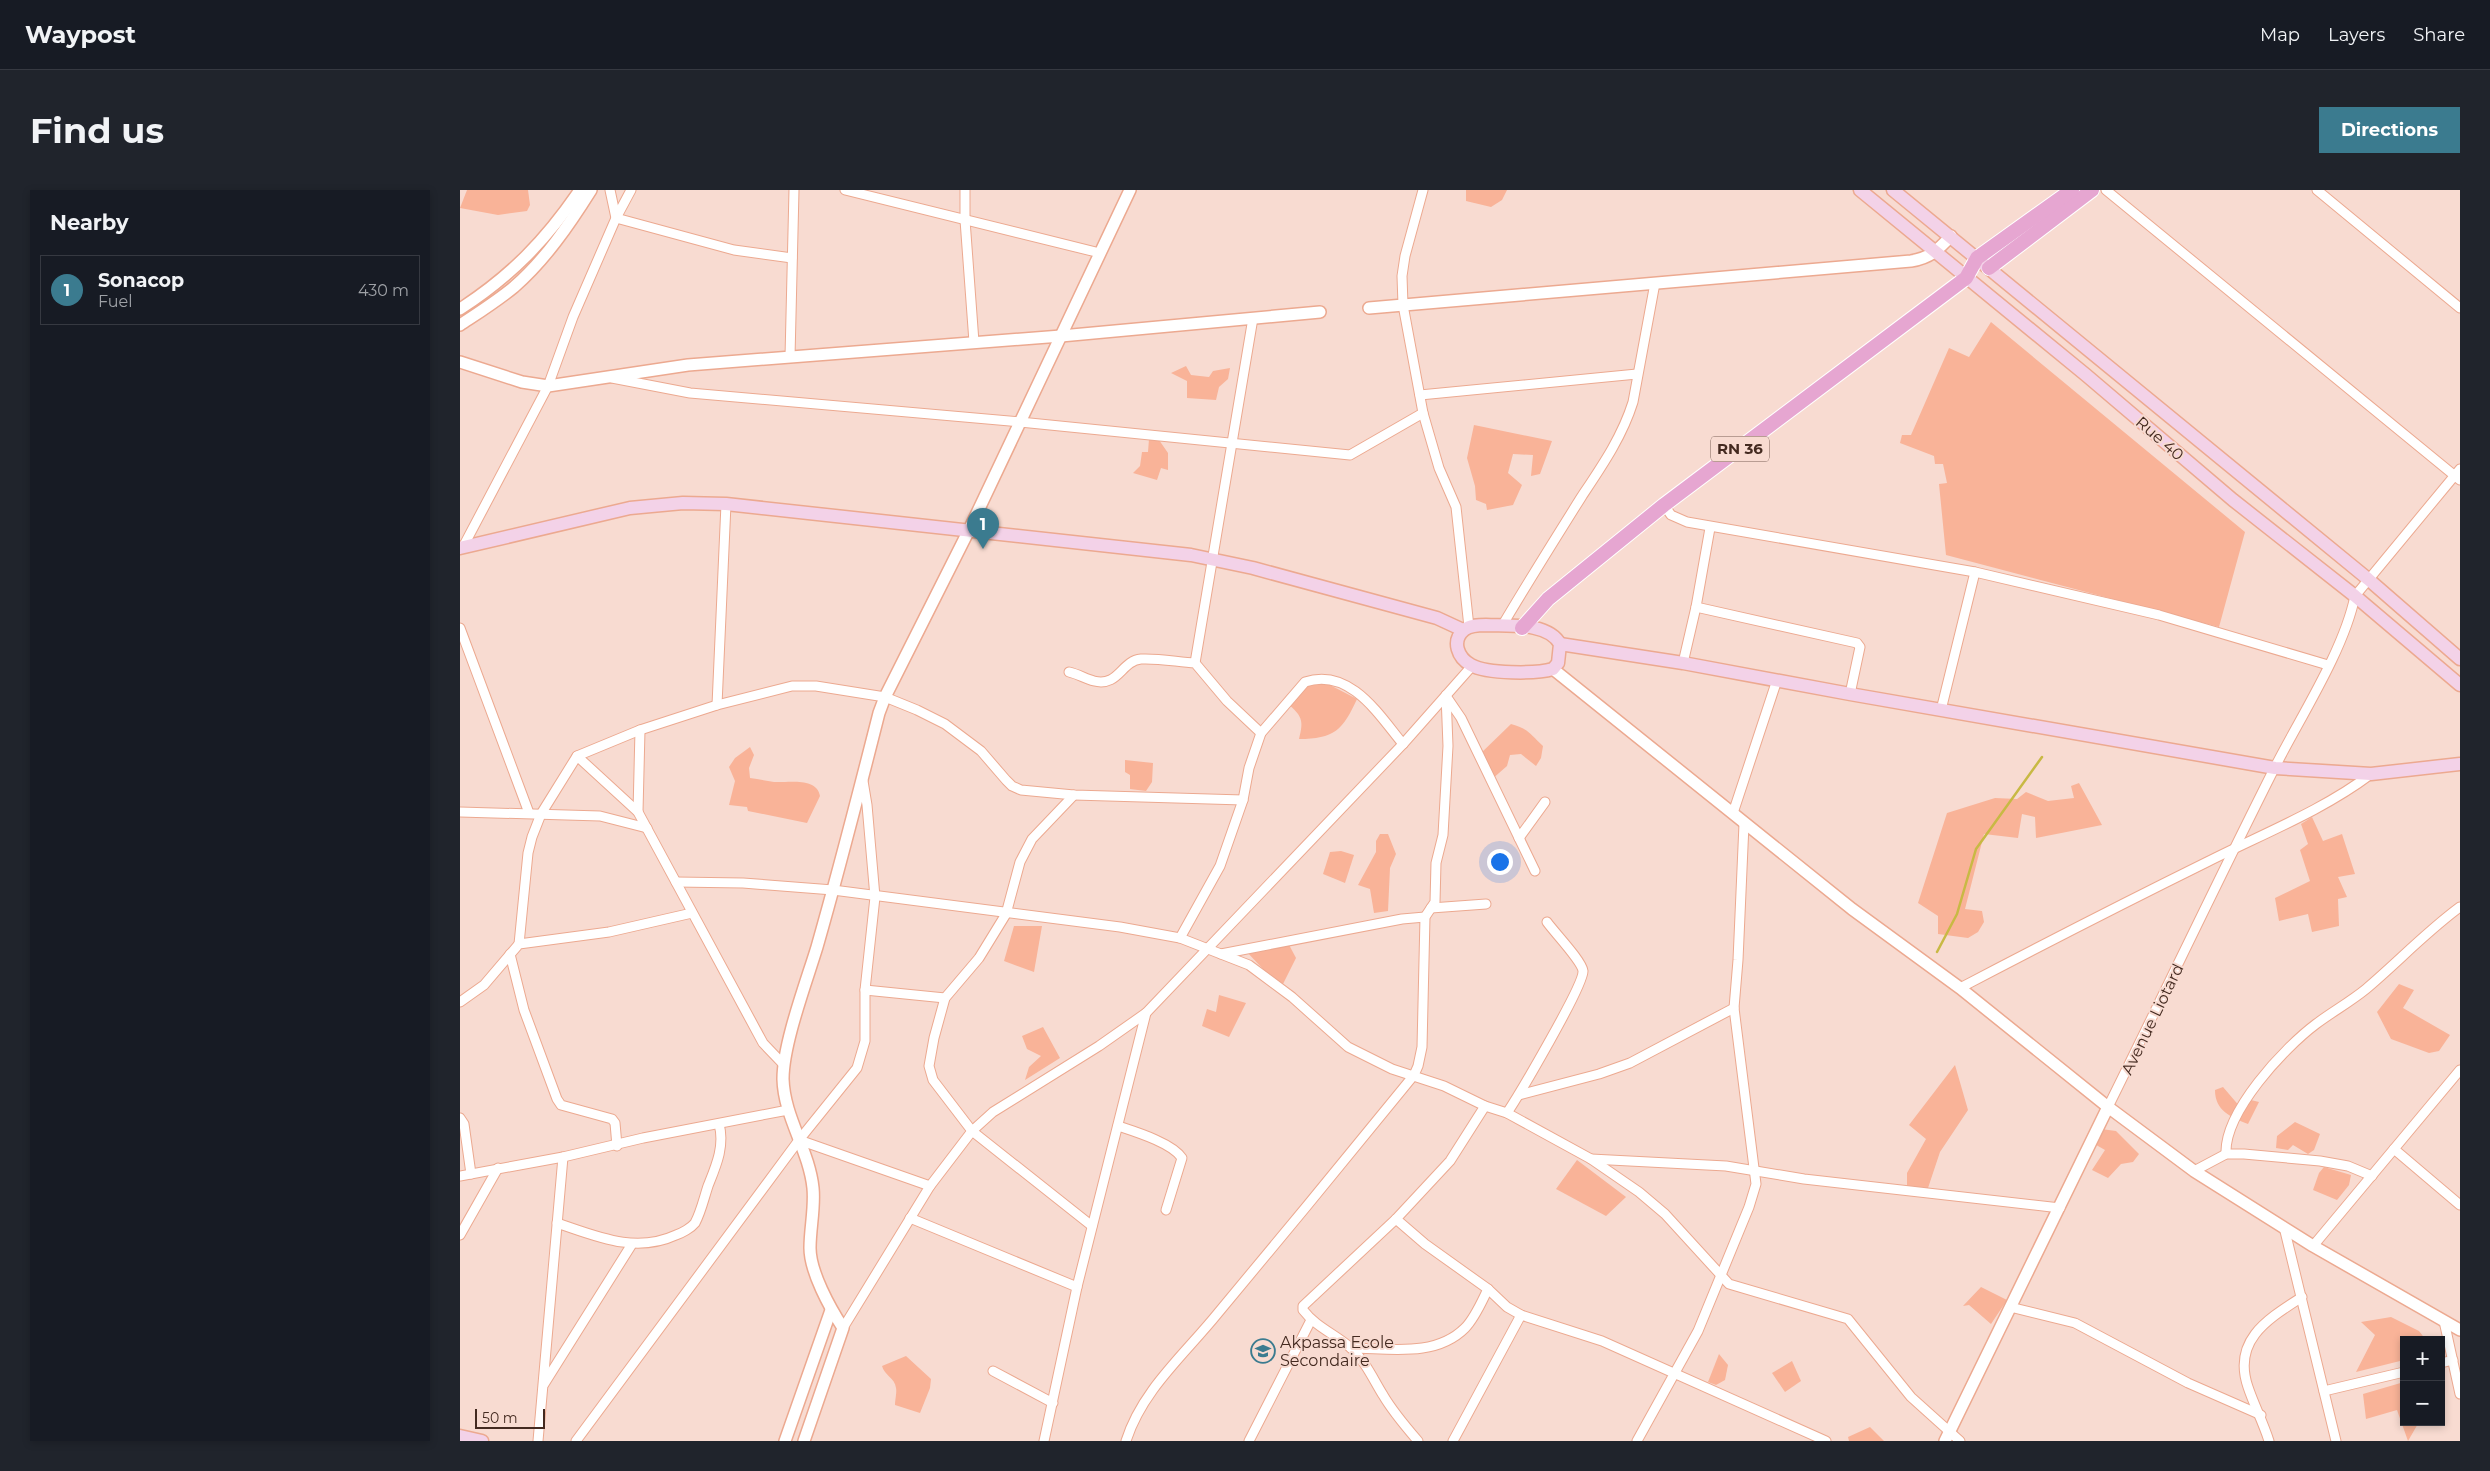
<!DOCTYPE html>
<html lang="en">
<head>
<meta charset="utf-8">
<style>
  :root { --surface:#171b24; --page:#20242c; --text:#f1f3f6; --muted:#9ea1a6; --line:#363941; --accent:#3b7b8f }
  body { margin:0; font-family:Montserrat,sans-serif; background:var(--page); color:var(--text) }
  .controls { position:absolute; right:15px; bottom:15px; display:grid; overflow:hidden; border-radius:0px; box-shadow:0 2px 8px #0003 }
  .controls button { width:45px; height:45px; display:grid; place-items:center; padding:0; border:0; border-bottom:1px solid var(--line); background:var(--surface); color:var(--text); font:25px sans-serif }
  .scale { position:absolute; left:15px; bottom:12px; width:70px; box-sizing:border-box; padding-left:5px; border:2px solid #442a20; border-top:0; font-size:14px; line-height:18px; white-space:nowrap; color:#442a20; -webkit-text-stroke:4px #f8dbd1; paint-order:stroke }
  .you { position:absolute; left:1039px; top:671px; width:18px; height:18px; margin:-12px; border:4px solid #fff; border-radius:50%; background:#1a73e8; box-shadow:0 0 0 8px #1a73e833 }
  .badge { display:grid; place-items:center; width:32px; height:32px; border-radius:50%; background:var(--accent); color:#fff; font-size:16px; font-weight:700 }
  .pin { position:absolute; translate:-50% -41px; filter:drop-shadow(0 1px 2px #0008) }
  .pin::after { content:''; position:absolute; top:26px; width:18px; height:15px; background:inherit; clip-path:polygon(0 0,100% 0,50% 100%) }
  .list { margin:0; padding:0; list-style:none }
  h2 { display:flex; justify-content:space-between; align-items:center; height:65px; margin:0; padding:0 20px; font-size:21px }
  h2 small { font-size:16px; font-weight:400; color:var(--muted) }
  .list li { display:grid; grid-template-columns:32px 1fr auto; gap:15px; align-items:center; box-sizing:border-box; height:70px; margin:0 10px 10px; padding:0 10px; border:1px solid var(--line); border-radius:0px }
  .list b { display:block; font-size:19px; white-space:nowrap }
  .list p { margin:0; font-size:16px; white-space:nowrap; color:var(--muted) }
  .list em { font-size:16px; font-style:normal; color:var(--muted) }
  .map { position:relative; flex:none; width:2000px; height:1251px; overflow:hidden; border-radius:0px }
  header { display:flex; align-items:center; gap:30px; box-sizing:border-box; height:70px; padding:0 25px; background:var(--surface); border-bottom:1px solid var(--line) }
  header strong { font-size:24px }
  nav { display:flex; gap:28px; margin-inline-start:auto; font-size:18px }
  .intro { display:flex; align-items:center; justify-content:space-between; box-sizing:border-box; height:120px; padding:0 30px }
  h1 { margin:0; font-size:35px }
  .button { padding:12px 22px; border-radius:0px; background:var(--accent); color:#fff; font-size:18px; font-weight:700 }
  main { display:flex; gap:30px; padding:0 30px }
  aside { flex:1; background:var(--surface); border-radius:0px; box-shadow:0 2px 8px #0003 }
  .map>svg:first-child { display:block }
  .green { fill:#f9b398 }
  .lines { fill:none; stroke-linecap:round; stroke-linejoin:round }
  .stream { stroke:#c8b944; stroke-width:2.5 }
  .minor-casing { stroke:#eca990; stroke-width:11 }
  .tertiary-casing { stroke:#eca990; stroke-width:14 }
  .secondary-casing { stroke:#eca990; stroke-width:15 }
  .primary-casing { stroke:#fff; stroke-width:16 }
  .minor { stroke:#fff; stroke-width:9 }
  .tertiary { stroke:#fff; stroke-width:11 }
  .secondary { stroke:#f3d2e8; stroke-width:12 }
  .primary { stroke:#e6a6d1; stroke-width:14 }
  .labels { text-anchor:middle; stroke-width:4; stroke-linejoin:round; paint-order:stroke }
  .shield { fill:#f8dbd1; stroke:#7a5f55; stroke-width:1 }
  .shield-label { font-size:15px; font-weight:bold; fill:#442a20 }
  .street-label { font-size:16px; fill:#442a20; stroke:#f8dbd1 }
  .poi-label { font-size:16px; fill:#442a20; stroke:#f8dbd1; text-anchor:start }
</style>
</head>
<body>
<header>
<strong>Waypost</strong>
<nav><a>Map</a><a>Layers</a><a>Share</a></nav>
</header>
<div class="intro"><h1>Find us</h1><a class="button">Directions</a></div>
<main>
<aside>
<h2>Nearby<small></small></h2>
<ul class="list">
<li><span class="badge">1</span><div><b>Sonacop</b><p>Fuel</p></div><em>430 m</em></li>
</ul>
</aside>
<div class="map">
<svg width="2000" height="1251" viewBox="0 0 2000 1251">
  <rect width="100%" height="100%" fill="#f8dbd1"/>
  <g class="green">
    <path d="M7,0H68L70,15L67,21L38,25L0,18Z"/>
    <path d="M1006,0H1047L1042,10L1031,17L1006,11Z"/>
    <path d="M1531,132L1785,342L1759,437L1486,365L1479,294L1487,293L1483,274H1475L1474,266L1440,253L1442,245H1451L1489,158L1509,167Z"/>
    <path d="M726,176L731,185L749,187L753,181L770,178L768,189L759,197L756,210L727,208V191L711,183Z"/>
    <path d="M1014,235L1092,251L1080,284L1071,286L1073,265L1053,264L1048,283L1062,295L1053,315L1027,320L1026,314L1016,310L1015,296L1007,268Z"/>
    <path d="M689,249L699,250L708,263V280L701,278L697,290L673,283L680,276L682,262H688Z"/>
    <path d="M845,492L868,494L897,509C883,540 874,549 839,549C844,530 842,526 827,513Z"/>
    <path d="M1051,534C1069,539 1070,544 1083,556L1081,568L1076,576L1061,564L1050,565L1047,576L1031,590L1018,566Z"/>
    <path d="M290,557L294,565L289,578L290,588C298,589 306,591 314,592C328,593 357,587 360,606L347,633L288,621L287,617L269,615L275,591L269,577L275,568Z"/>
    <path d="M665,570L693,573L692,592L686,601L670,599V585L665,582Z"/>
    <path d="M1619,593L1642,635L1576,648L1575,627L1562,624L1558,648L1524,644L1505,719L1522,721L1524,732L1518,742L1508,748L1478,744V726L1458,713L1487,623L1535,608L1557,609L1566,602L1588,611L1614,608L1611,596Z"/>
    <path d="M1852,627L1863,651L1882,644L1895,684L1878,687L1887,707L1878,709L1879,736L1852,742L1848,724L1819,731L1815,708L1850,691L1840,660L1848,654L1841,634Z"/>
    <path d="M920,644H928L936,664L930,678L928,721L914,723L910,699L898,695L916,662V651Z"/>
    <path d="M881,661L894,665L885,693L863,684L870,662Z"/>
    <path d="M554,736H582L574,782L544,771Z"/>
    <path d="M827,751L836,768L821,798L785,760Z"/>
    <path d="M1939,794L1954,800L1943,818L1990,845L1979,861L1969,863L1931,849L1917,822Z"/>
    <path d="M759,805L786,813L769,847L742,836L747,819L756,822Z"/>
    <path d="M583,837L600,868L565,890L569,877L581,866L567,859L562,846Z"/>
    <path d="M1495,875L1508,920L1480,962L1467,1001H1447V983L1466,949L1449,935Z"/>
    <path d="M1763,897L1781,918L1787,909L1799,912L1788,934C1771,927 1755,921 1755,900Z"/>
    <path d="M1835,932L1860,944L1854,960L1848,964L1833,955L1828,960L1816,958L1817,946Z"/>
    <path d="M1641,939L1656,941L1679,964L1673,972L1661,974L1648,988L1632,980L1645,960L1631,952Z"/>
    <path d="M1117,970L1166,1007L1146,1026L1096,999Z"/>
    <path d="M1864,977L1891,985L1889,995L1877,1010L1853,1000L1859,983Z"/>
    <path d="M1521,1097L1547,1110L1531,1134L1509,1115L1503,1116Z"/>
    <path d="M1931,1127L1959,1141L1966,1150H1944V1170L1896,1182L1915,1145L1901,1132Z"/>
    <path d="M1259,1164L1268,1175L1265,1190L1256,1195L1248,1192Z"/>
    <path d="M446,1166L471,1189L470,1198L460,1223L435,1215C435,1210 437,1202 436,1198C435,1188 424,1185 422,1176Z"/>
    <path d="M1332,1171L1341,1191L1325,1202L1312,1183Z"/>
    <path d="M1944,1192V1232H1959L1948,1251L1937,1220L1906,1229L1903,1204Z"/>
    <path d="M1410,1237L1424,1251H1389L1388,1247Z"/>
  </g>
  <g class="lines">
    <path class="stream" d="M1477,762L1497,724L1516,659L1582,567"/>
    <g class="minor-casing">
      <g id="minor">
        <path d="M150,0L156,28L274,60L332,68"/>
        <path d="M385,0L640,63"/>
        <path d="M505,0V30L514,152"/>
        <path d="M963,0L945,66L942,86L943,115L963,223L979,278L996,317L1009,437"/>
        <path d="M1646,0L2000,290"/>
        <path d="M1857,0L2000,118"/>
        <path d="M330,167L334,0"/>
        <path d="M152,188L230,203L560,232L890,265L963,223"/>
        <path d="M960,205L1177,184"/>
        <path d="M1204,315L1211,325L1227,332L1515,382L1699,425L1868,475"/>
        <path d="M3,357L88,196L113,127L156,28L171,0"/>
        <path d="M1236,417L1397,453L1400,457L1390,504"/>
        <path d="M1042,436C1068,392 1095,349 1122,306C1142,276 1162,247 1173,212L1195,93"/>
        <path d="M0,438L69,623"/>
        <path d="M735,473L793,128"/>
        <path d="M1223,473L1236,417L1250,338"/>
        <path d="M609,482C618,484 626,489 634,491C659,497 661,471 681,469C698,468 718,472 735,473L767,511L801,543"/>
        <path d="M986,506L1001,528L1075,681"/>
        <path d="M257,515L266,314"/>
        <path d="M1481,520L1515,382"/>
        <path d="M117,566L178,622L303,853L324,875"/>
        <path d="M614,605L572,649L560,672L546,724L519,768L485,808L474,848L469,876L473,890L512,941L632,1036"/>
        <path d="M0,622L140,626L187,638"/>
        <path d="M178,622L180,540"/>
        <path d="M1273,623L1317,490"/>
        <path d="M1059,648L1085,612"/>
        <path d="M216,692L283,693L373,700L660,737L720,748L789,775L832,807L888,857L932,879L984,896L1025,916L1047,923L1131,969L1179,1002L1205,1024L1269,1094L1388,1129L1451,1207L1500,1251"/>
        <path d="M971,718L1026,714"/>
        <path d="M720,748L760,676L783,610L789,578L801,543L845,492C890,477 919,525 943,554"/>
        <path d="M59,754L68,663L72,647L81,624L117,566L180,540L257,515L332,496H356L425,507L457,520L485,534L521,561L546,590L552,596L561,600L614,605L783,610"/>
        <path d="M50,764L64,820L97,909L101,915L152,929L155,933L157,956"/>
        <path d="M761,764L942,729L965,727"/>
        <path d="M1500,798C1582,755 1664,713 1747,672C1802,644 1862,621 1911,584"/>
        <path d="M405,800L485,808"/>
        <path d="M0,812L24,795L59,754L149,742L232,723"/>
        <path d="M1059,905L1139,884L1170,873L1274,818"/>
        <path d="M1648,917C1704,804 1758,690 1815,577C1841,526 1884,460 1895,406L2000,279"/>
        <path d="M1047,923C1059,905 1124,795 1123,781C1122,771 1094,742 1087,732"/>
        <path d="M0,928L4,934L11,984"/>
        <path d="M658,936C676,942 712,953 722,968L706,1020"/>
        <path d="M339,950L470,996"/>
        <path d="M1934,959L2000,1015"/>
        <path d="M1766,964C1764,922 1824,858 1856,834C1872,822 1890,812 1906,799C1938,772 1966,742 2000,717"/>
        <path d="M1131,969L1266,976L1344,989L1600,1018"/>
        <path d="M1734,981L1766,964H1784L1860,971L1888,976L1912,986"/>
        <path d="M0,986L103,967L183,948L328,920"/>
        <path d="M450,1028L617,1097"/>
        <path d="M936,1029L965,1054L1028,1099L1047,1117L1061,1125L1142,1151L1366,1251"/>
        <path d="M97,1033C136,1046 175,1064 216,1045C222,1043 231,1038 235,1033C241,1022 244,1008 248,996C256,976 265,956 259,934"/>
        <path d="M1824,1037L1876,1251"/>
        <path d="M0,1045L38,978"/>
        <path d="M1853,1056L2000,880"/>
        <path d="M1550,1117L1615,1133L1728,1193L1801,1225"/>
        <path d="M1984,1131L2000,1204"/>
        <path d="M383,1138L470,996L512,941L533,922L639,856L686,823L943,554L1012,476"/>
        <path d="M891,1158C928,1158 975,1168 1005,1138C1015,1128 1022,1111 1028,1099"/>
        <path d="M1981,1173L1993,1170"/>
        <path d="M533,1181L593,1213"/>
        <path d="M84,1194L172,1054"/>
        <path d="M1864,1201L1944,1182"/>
        <path d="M78,1251L103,967"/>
        <path d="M116,1251L339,950L397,878L405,851V800L415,707L407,615L403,591"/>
        <path d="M584,1251L617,1097L686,823"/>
        <path d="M666,1251C682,1200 725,1164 758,1123C824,1044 889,965 954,885L958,876L962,857L965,727L975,712L976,673L983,645L988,556L986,505"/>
        <path d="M789,1251L851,1130"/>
        <path d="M958,1251C945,1236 933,1222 923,1205C913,1189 906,1172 891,1158C875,1144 856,1137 843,1120V1116L936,1029L990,971L1025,916"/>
        <path d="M993,1251L1061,1125"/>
        <path d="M1177,1251L1238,1141L1289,1017L1296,994L1274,818L1278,770L1284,634"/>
        <path d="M1809,1251C1803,1232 1794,1215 1788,1197C1772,1150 1808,1129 1842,1107"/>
      </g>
    </g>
    <g class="tertiary-casing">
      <g id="tertiary">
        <path d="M909,118L1451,71C1470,68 1478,60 1491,46"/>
        <path d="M0,119C51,86 86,50 120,0"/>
        <path d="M0,135C18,123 37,111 54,97C85,70 109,35 131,0"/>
        <path d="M0,172L62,192L88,196L228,175L601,146L860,122"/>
        <path d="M1093,479L1392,719L1500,798L1648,917L1734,981L1853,1056L2000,1140"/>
        <path d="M325,1251L371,1120"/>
        <path d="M344,1251L383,1138C370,1118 350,1082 350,1058C350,1038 355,1018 353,998C349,960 324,927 323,889C323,854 346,793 357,757C379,680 399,602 419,523L425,507L509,340L670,0"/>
        <path d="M1485,1251L1648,917"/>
      </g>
    </g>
    <g class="secondary-casing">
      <g id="secondary">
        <path d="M1400,0L1626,185L1773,310L1895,406L2000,495"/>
        <path d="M1433,0L1908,389L2000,469"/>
        <path d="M0,358L170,318L223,313L266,314L731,365L793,378L977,428L1003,440"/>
        <path d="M1026,435C1049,436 1088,432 1100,454L1098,473L1093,479C1076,484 1027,484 1011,475C998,468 991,451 1004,440C1010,435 1019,435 1026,435Z"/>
        <path d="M1100,454L1223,473L1390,504L1815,578L1911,584L2000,574"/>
        <path d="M0,1246L22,1251"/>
      </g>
    </g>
    <g class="primary-casing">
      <g id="primary">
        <path d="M1529,78L1632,0"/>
        <path d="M1062,438L1088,409L1204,315L1506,88L1517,68L1612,0"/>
      </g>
    </g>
    <use href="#minor" class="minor"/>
    <use href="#tertiary" class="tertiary"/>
    <use href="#secondary" class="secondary"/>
    <use href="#primary" class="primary"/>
  </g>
  <defs>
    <g id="school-ring" transform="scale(1.25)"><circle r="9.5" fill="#f8dbd1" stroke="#3b7b8f" stroke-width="1.5"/><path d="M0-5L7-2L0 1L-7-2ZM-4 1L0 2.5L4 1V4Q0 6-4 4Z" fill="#3b7b8f"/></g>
  </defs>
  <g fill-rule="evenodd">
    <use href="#school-ring" x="803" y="1161"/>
  </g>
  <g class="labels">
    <rect class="shield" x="1251" y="246.5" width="58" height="25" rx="4"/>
    <g class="shield-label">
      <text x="1280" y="264">RN 36</text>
    </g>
    <g class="street-label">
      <text transform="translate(1700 248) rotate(41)" y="6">Rue 40</text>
      <text transform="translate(1692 829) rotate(-64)" y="6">Avenue Liotard</text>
    </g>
    <g class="poi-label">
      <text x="820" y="1158">Akpassa Ecole<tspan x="820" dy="18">Secondaire</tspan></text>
    </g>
  </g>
</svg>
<div class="controls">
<button>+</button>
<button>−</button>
</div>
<div class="scale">50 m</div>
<div class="you"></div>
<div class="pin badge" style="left:523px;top:359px">1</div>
</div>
</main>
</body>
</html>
